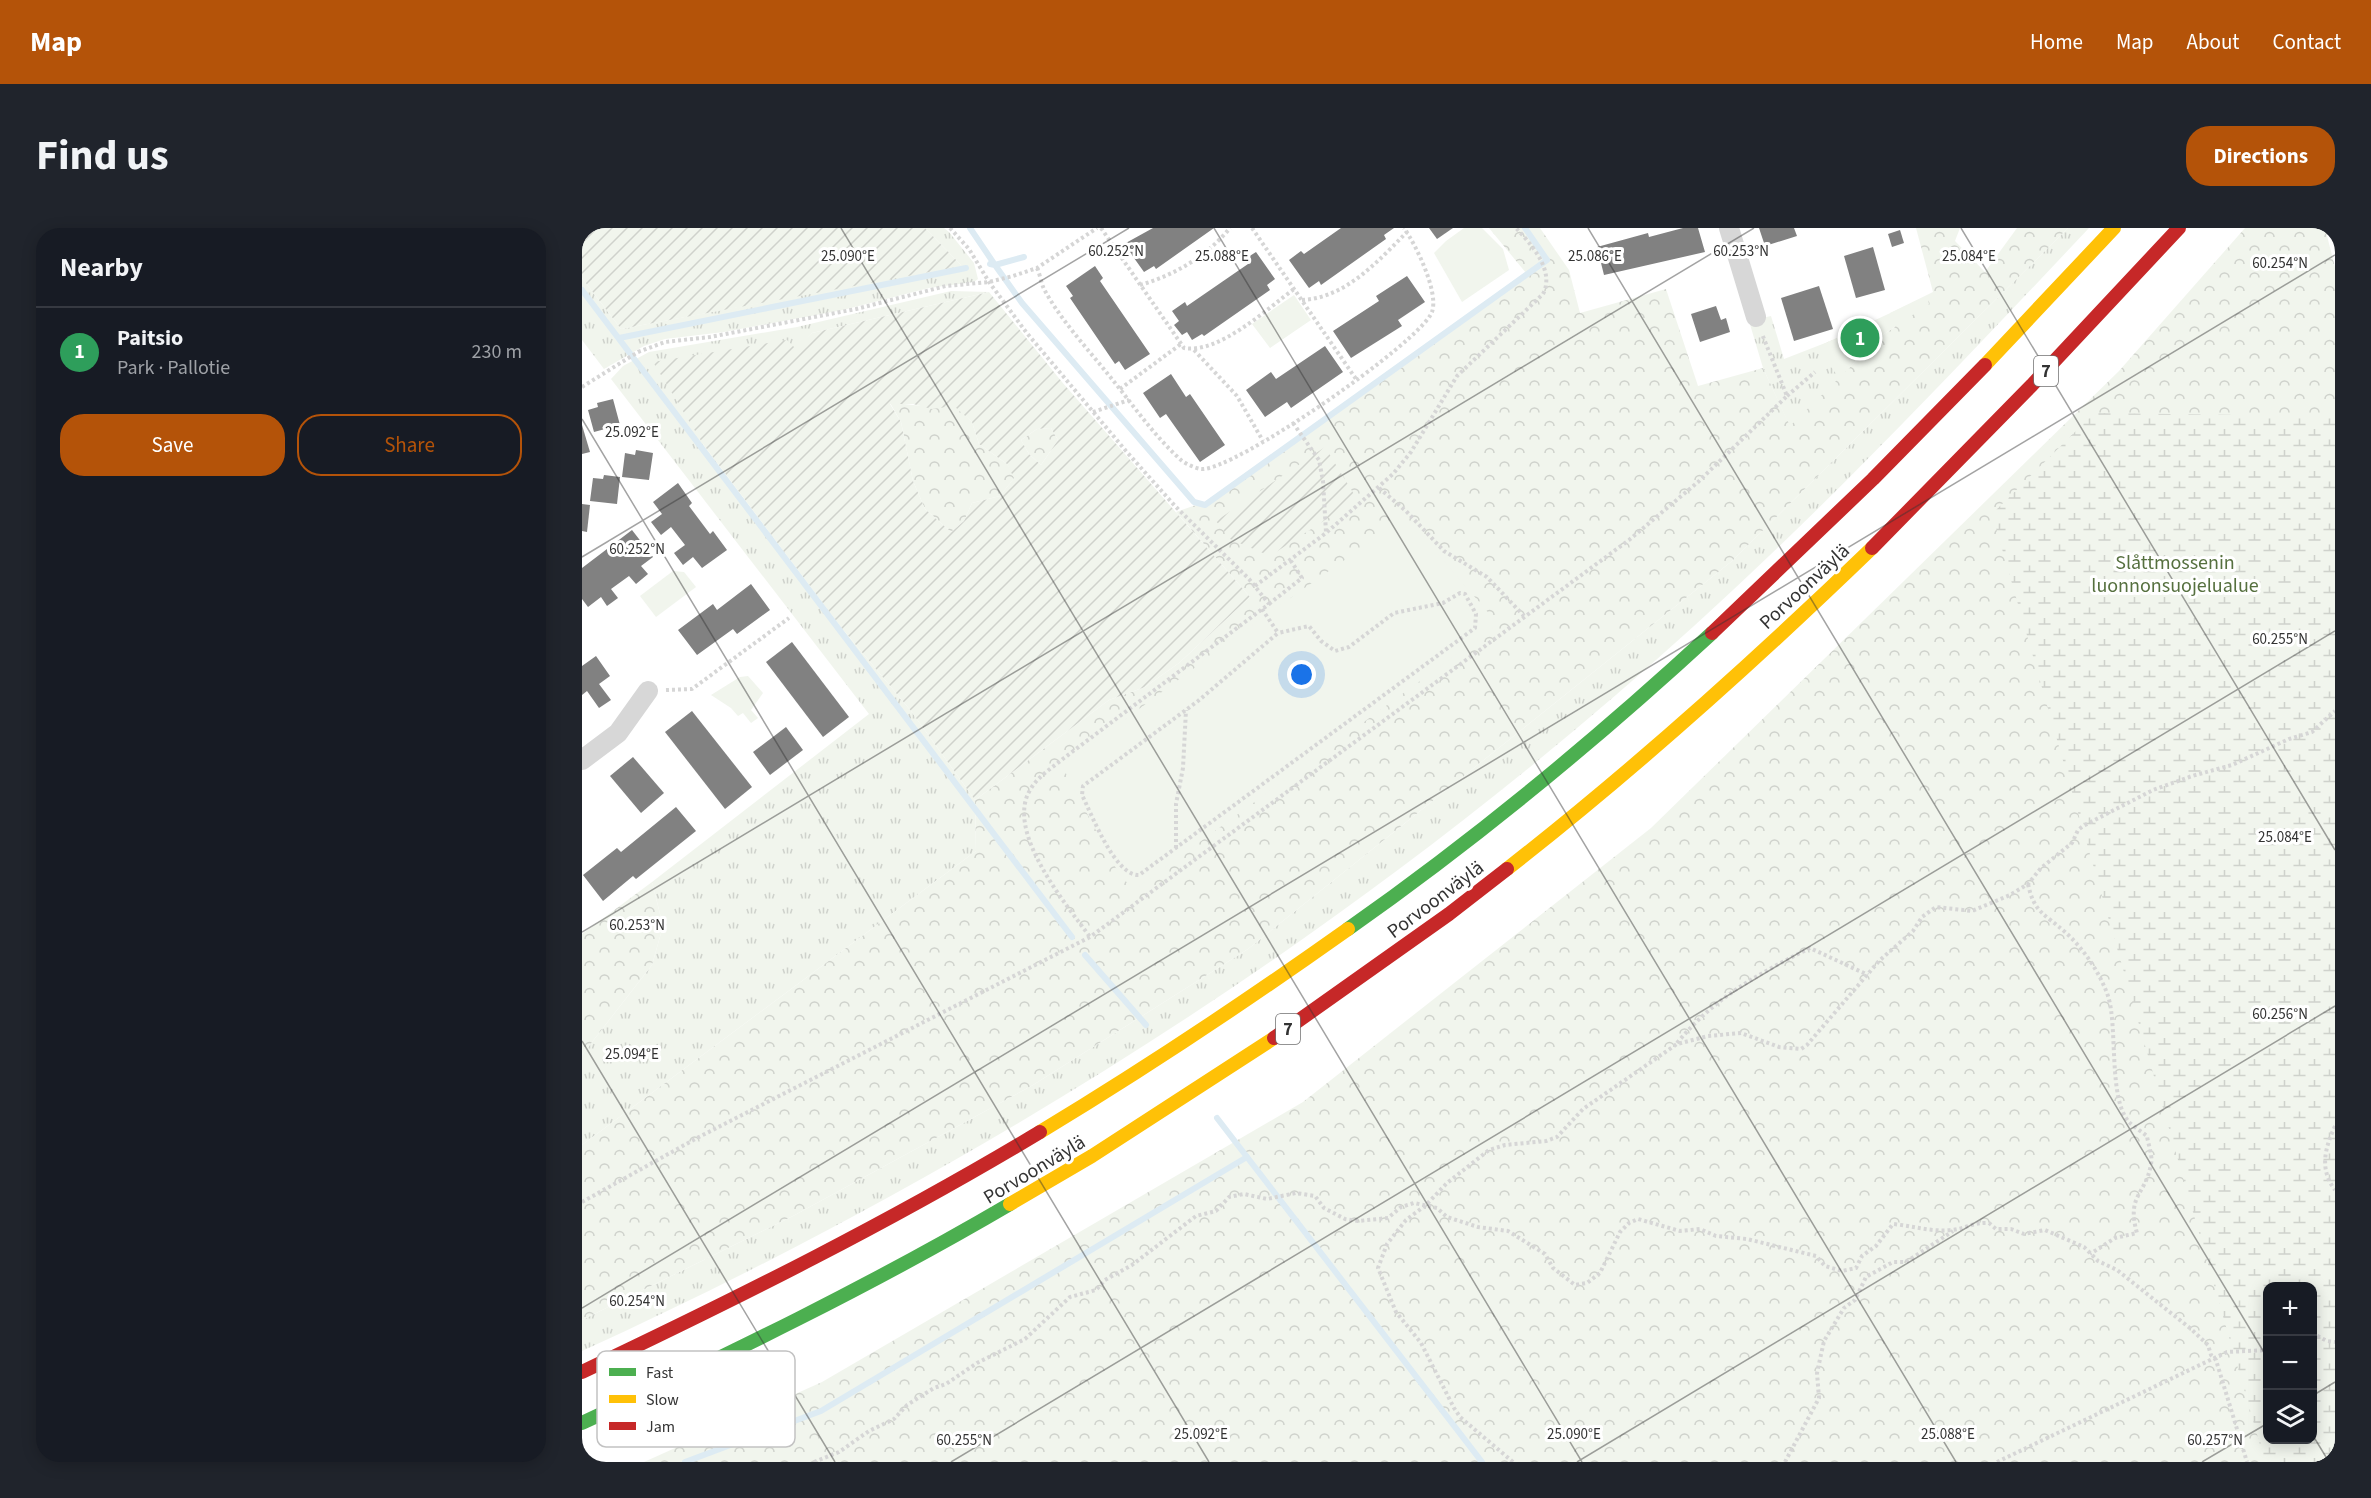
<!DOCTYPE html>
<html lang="en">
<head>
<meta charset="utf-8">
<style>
  :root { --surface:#171b24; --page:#20242c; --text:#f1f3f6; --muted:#9ea1a6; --line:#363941; --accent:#b45309 }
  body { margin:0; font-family:"Source Sans 3",sans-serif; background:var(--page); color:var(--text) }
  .controls { position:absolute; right:18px; bottom:18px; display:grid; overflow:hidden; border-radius:12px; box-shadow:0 3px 15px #0003 }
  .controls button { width:54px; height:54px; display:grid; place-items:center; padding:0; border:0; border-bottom:2px solid var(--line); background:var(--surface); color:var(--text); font:30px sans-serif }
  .you { position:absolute; left:720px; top:447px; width:21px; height:21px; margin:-15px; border:4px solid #fff; border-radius:50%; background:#1a73e8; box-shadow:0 0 0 9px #1a73e833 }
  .badge { display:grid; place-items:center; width:39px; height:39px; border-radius:50%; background:var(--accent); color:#fff; font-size:20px; font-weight:700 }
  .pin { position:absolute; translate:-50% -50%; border:3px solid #fff; box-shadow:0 2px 6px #0006 }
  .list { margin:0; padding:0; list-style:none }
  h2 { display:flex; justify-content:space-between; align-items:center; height:78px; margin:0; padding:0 24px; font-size:26px }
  h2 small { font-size:20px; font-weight:400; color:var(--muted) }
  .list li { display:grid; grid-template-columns:39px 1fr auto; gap:18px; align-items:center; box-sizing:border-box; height:90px; padding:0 24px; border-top:2px solid var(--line) }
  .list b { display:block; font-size:22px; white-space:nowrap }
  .list p { margin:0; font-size:20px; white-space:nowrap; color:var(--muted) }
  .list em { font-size:20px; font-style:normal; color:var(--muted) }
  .actions { display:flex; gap:12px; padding:18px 24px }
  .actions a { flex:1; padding:14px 0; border:2px solid var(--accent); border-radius:24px; text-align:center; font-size:21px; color:var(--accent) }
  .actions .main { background:var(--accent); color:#fff }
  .icon { flex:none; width:33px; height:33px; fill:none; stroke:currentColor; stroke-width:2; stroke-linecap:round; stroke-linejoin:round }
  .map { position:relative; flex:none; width:1753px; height:1234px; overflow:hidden; border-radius:24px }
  header { display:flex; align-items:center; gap:36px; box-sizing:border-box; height:84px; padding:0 30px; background:var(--accent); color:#fff }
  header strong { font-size:28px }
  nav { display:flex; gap:33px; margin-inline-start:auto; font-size:21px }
  .intro { display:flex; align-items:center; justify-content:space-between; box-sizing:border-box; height:144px; padding:0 36px }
  h1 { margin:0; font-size:42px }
  .button { padding:15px 27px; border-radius:24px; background:var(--accent); color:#fff; font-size:21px; font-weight:700 }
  main { display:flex; gap:36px; padding:0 36px }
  aside { flex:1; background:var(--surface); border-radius:24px; box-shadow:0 3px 15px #0003 }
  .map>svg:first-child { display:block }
  .grass { fill:url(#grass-tufts) }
  .forest { fill:url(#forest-crowns); fill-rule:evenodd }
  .wetland { fill:url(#wetland-marsh); fill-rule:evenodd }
  .park { fill:#f1f5ed }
  .garden { fill:url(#garden-furrows); fill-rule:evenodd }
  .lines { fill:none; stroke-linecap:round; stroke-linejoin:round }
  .stream { stroke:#ddebf3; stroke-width:6 }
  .building { fill:#818181 }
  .path { stroke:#d6d6d6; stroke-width:4; stroke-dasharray:3 3; stroke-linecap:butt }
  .street { stroke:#d7d7d7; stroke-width:20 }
  .fast { stroke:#4caf50; stroke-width:14 }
  .slow { stroke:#ffc107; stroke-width:14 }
  .jam { stroke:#c62828; stroke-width:14 }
  .ticks { fill:none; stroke:#333; stroke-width:1.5; stroke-opacity:0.45 }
  .labels { text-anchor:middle; stroke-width:6; stroke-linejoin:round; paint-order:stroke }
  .shield { fill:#fff; stroke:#707070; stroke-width:1.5 }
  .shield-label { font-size:18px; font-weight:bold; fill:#333 }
  .park-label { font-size:20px; fill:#56703f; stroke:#fff }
  .street-label { font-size:20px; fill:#333; stroke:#fff }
  .key { fill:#fff; stroke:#c2c2c2; stroke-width:1.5 }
  .key-label { font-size:16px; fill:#333 }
  .ticks-label { font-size:15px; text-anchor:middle; fill:#333; stroke:#fff; stroke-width:6; stroke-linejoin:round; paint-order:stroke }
</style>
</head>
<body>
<header>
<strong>Map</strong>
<nav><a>Home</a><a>Map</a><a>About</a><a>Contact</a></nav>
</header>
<div class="intro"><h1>Find us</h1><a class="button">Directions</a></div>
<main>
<aside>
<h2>Nearby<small></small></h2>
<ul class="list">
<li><span class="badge" style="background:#2e9e5b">1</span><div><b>Paitsio</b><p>Park · Pallotie</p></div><em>230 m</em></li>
</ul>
<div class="actions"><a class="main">Save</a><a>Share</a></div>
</aside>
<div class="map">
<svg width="1753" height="1234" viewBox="0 0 1753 1234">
  <defs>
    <pattern id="grass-tufts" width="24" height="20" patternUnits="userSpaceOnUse" patternTransform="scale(1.5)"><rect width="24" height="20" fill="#f1f5ed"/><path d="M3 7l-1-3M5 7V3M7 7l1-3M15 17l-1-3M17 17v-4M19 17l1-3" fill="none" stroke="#cfd2cc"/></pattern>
    <pattern id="forest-crowns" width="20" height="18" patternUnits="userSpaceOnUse" patternTransform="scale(1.5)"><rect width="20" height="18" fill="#f1f5ed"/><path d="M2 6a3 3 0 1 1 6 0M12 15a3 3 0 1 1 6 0" fill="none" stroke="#cfd2cc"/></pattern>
    <pattern id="wetland-marsh" width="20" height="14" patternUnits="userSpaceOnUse" patternTransform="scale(1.5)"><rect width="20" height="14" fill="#f1f5ed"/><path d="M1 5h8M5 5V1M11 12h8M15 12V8" fill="none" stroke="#cfd2cc"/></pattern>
    <pattern id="garden-furrows" width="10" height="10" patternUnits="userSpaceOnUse" patternTransform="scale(1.5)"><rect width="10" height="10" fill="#f1f5ed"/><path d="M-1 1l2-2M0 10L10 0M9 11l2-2" fill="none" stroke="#cfd2cc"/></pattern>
  </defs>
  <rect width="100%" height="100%" fill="#fff"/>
  <g class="grass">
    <path d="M343,0H362L367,4L392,35L396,51L392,54L347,60L261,82L142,104L83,111L62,118L22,141L0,112V50L39,101L379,37Z"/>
    <path d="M1486,0H1507C1379,136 1251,272 1112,398C783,697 403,939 0,1123V1092L211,988L451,857L666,721L1150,333Z"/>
    <path d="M369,63L407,64L230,105L121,216L258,398L329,483L393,572L394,623L0,917V827L70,737L81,698L70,654L287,486L29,151L41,138L67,124L215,99Z"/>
    <path d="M1189,88L1202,131L1251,112L1270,138L1208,199L1181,140L1167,93Z"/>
  </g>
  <g class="forest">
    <path d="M907,0H958L987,42L998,85L1084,61L1116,158L1181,140L1208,198L1302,106L1313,99L1308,85L1351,64L1334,0H1378L1373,13L1403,44L1435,0H1486L1150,333L666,721L451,857L211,988L0,1092V917L394,623L393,572L527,472L563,459L597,435L668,369L594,284L628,272L944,45Z"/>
    <path d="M1663,0H1743L1753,39V764L1725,950L1753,1234H62L240,1154L721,874L1069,600L1537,143ZM1686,1058H1730V1212H1686Z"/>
    <path d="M308,175C330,176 350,181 372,177L390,194L397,216L425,236L433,249L418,268L390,275L382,293L369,304L343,281L331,253L319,194Z"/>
    <path d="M469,200L476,212L459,237L447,226L439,212L455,201Z"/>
    <path d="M70,654L81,698L70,737L0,827V706Z"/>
  </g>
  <path class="wetland" d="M1512,185L1753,188V1234H1683L1410,286ZM1686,1058H1730V1212H1686Z"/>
  <g class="park">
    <path d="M882,0H900L921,21L927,42L880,74L852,25L864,13Z"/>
    <path d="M712,67L729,92L688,120L670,96Z"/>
    <path d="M1345,68L1347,76L1302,106L1257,150L1235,119Z"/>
    <path d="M824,289L916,396L552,662L537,646L480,538L684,387Z"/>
    <path d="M91,343L102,344L114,359L74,389L58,368Z"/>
    <path d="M166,448L181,465L169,482L176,490L169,495L161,485L156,488L149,480L129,467L158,449Z"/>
  </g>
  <g class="garden">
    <path d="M0,0H343L380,38L39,101L0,50Z"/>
    <path d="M407,64L480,154L668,369L597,435L563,459L527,472L393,572L329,483L258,398L121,216L71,134L205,112L213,120L230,105ZM308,176H331L350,181L372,178L390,194L397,216L425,236L432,250L418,268L390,275L382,293L369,304L343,281L331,253L319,194ZM469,200L476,212L459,237L447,226L439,212L455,201Z"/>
    <path d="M743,219L775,271L688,328L648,311L634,293Z"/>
  </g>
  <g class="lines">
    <g class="stream">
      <path d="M388,0L413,37L442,29"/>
      <path d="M408,36L413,37L440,75L612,274L623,277L965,32L943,0"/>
      <path d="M0,62L490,709"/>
      <path d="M37,110L384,40"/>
      <path d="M503,727L564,797"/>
      <path d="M665,929L900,1234"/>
      <path d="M103,1234L239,1183L665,929L635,890"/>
    </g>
  </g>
  <g class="building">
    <path d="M571,0H632L574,41L572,38L562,44L542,16Z"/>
    <path d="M759,0H812L802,7L804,11L739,57L737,53L727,60L707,32L719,23L722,26Z"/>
    <path d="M847,0H871L855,11Z"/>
    <path d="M1101,0H1116L1123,24L1022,47L1015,19L1066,5L1067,9Z"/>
    <path d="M1177,0H1212L1215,8L1183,18Z"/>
    <path d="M1318,2L1322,15L1310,19L1306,6Z"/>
    <path d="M1291,19L1303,62L1274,70L1262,28Z"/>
    <path d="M674,24L693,51L685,57L688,62L622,108L620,106L610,112L605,104L600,107L592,97L597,93L590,83L603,74L605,78L666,36L663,31Z"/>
    <path d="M513,38L521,50L518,53L568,126L543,142L537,133L533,136L488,70L491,68L484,58Z"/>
    <path d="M825,48L843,74L816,92L820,98L769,130L751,103L797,73L794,68Z"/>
    <path d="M1237,58L1251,101L1212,113L1199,70Z"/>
    <path d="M1134,78L1139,92L1144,90L1148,104L1118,114L1109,86Z"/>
    <path d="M743,118L761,144L709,180L705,174L683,189L664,162L689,144L694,151Z"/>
    <path d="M589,146L604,169L608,166L643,217L618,234L584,186L578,190L561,165Z"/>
    <path d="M31,171L38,197L12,204L6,182L16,179L15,175Z"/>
    <path d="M0,197L8,224L0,226Z"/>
    <path d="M54,222L71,225L67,252L40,249L43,225L53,227Z"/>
    <path d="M22,247L38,249L35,276L8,273L11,250L21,251Z"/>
    <path d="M96,255L110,275L107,278L128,306L131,303L145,322L120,340L111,329L101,337L92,325L103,317L89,299L79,307L69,294L80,286L71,274Z"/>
    <path d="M0,276L8,277L5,304L0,303Z"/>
    <path d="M50,302L71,329L59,338L66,346L54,356L47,348L29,361L36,370L25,378L19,369L6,379L0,371V340Z"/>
    <path d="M169,356L188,382L155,406L151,401L115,427L96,402L131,376L135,382Z"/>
    <path d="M210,414L267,489L241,509L184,434Z"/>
    <path d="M14,428L28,448L17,456L29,472L17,480L5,463L0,467V438Z"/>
    <path d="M110,483L170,559L143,581L83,504Z"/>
    <path d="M204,499L221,522L188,547L171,524Z"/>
    <path d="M51,529L82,565L59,585L28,548Z"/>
    <path d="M94,579L114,603L54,651L51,648L21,673L1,647L35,620L39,624Z"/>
  </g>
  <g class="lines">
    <g class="path">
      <path d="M368,0L387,21L407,54L444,104L544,223L593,278L667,351L687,376L482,530C470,540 456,548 448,562C423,604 484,676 508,709"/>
      <path d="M519,0L602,120C637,126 685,81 712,61"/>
      <path d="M670,0L774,151"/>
      <path d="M455,40C458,46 459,55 462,61C478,91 504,119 525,145C549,174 571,207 599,232C604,236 613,240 619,241C651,244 839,114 850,84C857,64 834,17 822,0"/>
      <path d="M558,57C593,47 625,28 648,0"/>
      <path d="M720,72C764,70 796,33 825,4"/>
      <path d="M612,122L655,168L681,213"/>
      <path d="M0,159L56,124L83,114L128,109L274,81L364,58L407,54L431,48L455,40L515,0"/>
      <path d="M538,161L599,116"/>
      <path d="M1205,168L1233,144"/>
      <path d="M511,184L547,172"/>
      <path d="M711,195L737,232L741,253L744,304"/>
      <path d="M797,260L824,283L862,323L905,349L942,388"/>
      <path d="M673,358L744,305L811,246L829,224L875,148L961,66C973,43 950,17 934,0"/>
      <path d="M687,376L720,350L709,333"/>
      <path d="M680,381L696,405L616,473L501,558L500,567C510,587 533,648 557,647L893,400L894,386L883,366L878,365L861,375L812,385L767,419L753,423L739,413L727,398L696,405"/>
      <path d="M84,462L110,461L207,390"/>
      <path d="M594,620V576L601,540L604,482"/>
      <path d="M1446,656C1452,685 1463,686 1483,704C1502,721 1518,745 1526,768C1536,798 1526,871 1547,894C1552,899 1559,903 1565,908C1566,916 1571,928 1569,936C1564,967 1544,967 1555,1005L1533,1010L1508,1026"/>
      <path d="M1095,815C1133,769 1176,746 1228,720L1286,747"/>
      <path d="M1753,898C1743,920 1737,941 1753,962"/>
      <path d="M0,974L115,910L508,709L1047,312L1116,254L1205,168L1180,106"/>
      <path d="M1730,1105L1745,1113L1753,1114"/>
      <path d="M232,1234L257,1224L287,1203L312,1191L325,1177L352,1160L364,1156L395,1135L443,1111L488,1069L514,1062L523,1052L550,1037L614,988L634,983L647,969L662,966L685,971L714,965L733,968L742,980L763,991L776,993L806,990L819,979L832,975L855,980L865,989L896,999L926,1003L963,1026L971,1040L993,1057L1005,1055L1018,1045L1038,1004L1047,995L1056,991L1098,1003L1118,1001L1134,1008L1165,1011L1234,1028L1243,1038L1260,1043L1274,1040L1280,1028L1294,1018L1311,996C1331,998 1349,1004 1369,1002C1383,1001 1391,994 1407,995L1414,1001H1429L1442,1006L1463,1002L1502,1019L1516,1033L1535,1042L1609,1101L1626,1117L1629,1127L1634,1132L1665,1234"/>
      <path d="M931,1234L878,1189L872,1180L839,1115L814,1084L796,1040L805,1016L824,992L844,977L865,955L907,922L923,917L964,913L975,909L1001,881L1095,816L1126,808L1159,805L1197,819L1219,821L1225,817L1297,733L1331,703L1340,689L1354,679L1390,683L1428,667L1446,656L1459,640L1490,615L1496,602L1501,598L1571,562L1610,548L1650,537L1707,511L1730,504L1753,483"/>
      <path d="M1203,1234L1237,1170L1235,1145L1242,1113L1262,1080L1273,1072L1284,1049L1311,1034H1324L1371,1003"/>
      <path d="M1415,1234L1645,1124L1686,1122"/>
    </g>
    <g class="street">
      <path d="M1147,0L1174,89"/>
      <path d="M0,532L36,505L66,463"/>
    </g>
    <g class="fast">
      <path d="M766,701C894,611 1015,511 1130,405"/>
      <path d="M0,1195C146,1127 290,1057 428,976"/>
    </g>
    <g class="slow">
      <path d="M1403,137L1532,0"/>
      <path d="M925,641C1053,541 1173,433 1290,320"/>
      <path d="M458,904C564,840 666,772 766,701"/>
      <path d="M428,976L510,928L692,810"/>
    </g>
    <g class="jam">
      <path d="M1290,320L1450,157L1597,0"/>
      <path d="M1130,405L1291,251L1403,137"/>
      <path d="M692,810L867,686L925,641"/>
      <path d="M0,1144C156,1070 310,993 458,904"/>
    </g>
  </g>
  <path class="ticks" d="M259,0L1000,1234M632,0L1374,1234M1006,0L1686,1131M1379,0L1753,622M0,191L627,1234M0,329L547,0M0,704L1172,0M0,813L253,1234M0,1080L1753,27M1730,1168L1753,1154M1730,1206L1747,1234M369,1234L1753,403M995,1234L1753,778M1620,1234L1686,1195"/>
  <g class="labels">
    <g class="shield">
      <rect x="1452" y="128" width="24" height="30" rx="4.5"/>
      <rect x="694" y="786" width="24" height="30" rx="4.5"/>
    </g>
    <g class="shield-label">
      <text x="1464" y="149">7</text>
      <text x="706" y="807">7</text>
    </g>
    <g class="park-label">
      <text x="1593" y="341">Slåttmossenin<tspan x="1593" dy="23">luonnonsuojelualue</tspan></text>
    </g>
    <g class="street-label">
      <text transform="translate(1222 358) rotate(-43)" y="7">Porvoonväylä</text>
      <text transform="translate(853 671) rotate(-37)" y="7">Porvoonväylä</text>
      <text transform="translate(452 941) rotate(-31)" y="7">Porvoonväylä</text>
    </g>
  </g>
  <rect x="15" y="1123" width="198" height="96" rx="9" class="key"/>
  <rect x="27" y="1140" width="27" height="8" fill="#4caf50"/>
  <rect x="27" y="1167" width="27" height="8" fill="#ffc107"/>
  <rect x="27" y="1194" width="27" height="8" fill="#c62828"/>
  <g class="key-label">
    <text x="64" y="1150">Fast</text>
    <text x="64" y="1177">Slow</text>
    <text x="64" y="1204">Jam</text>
  </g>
  <g class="ticks-label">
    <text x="534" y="28">60.252°N</text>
    <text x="1159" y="28">60.253°N</text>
    <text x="266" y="33">25.090°E</text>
    <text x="640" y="33">25.088°E</text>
    <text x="1013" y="33">25.086°E</text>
    <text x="1387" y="33">25.084°E</text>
    <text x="1698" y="40">60.254°N</text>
    <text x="50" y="209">25.092°E</text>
    <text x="55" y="326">60.252°N</text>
    <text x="1698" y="416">60.255°N</text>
    <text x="1703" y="614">25.084°E</text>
    <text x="55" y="702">60.253°N</text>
    <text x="1698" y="791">60.256°N</text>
    <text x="50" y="831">25.094°E</text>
    <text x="55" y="1078">60.254°N</text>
    <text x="619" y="1211">25.092°E</text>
    <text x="992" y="1211">25.090°E</text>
    <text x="1366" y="1211">25.088°E</text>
    <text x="382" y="1217">60.255°N</text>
    <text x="1633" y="1217">60.257°N</text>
  </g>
</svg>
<div class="controls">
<button>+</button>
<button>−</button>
<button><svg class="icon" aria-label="layers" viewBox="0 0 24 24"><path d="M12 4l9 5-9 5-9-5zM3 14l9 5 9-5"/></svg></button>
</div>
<div class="you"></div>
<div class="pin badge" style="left:1278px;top:110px;background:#2e9e5b">1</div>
</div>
</main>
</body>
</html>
